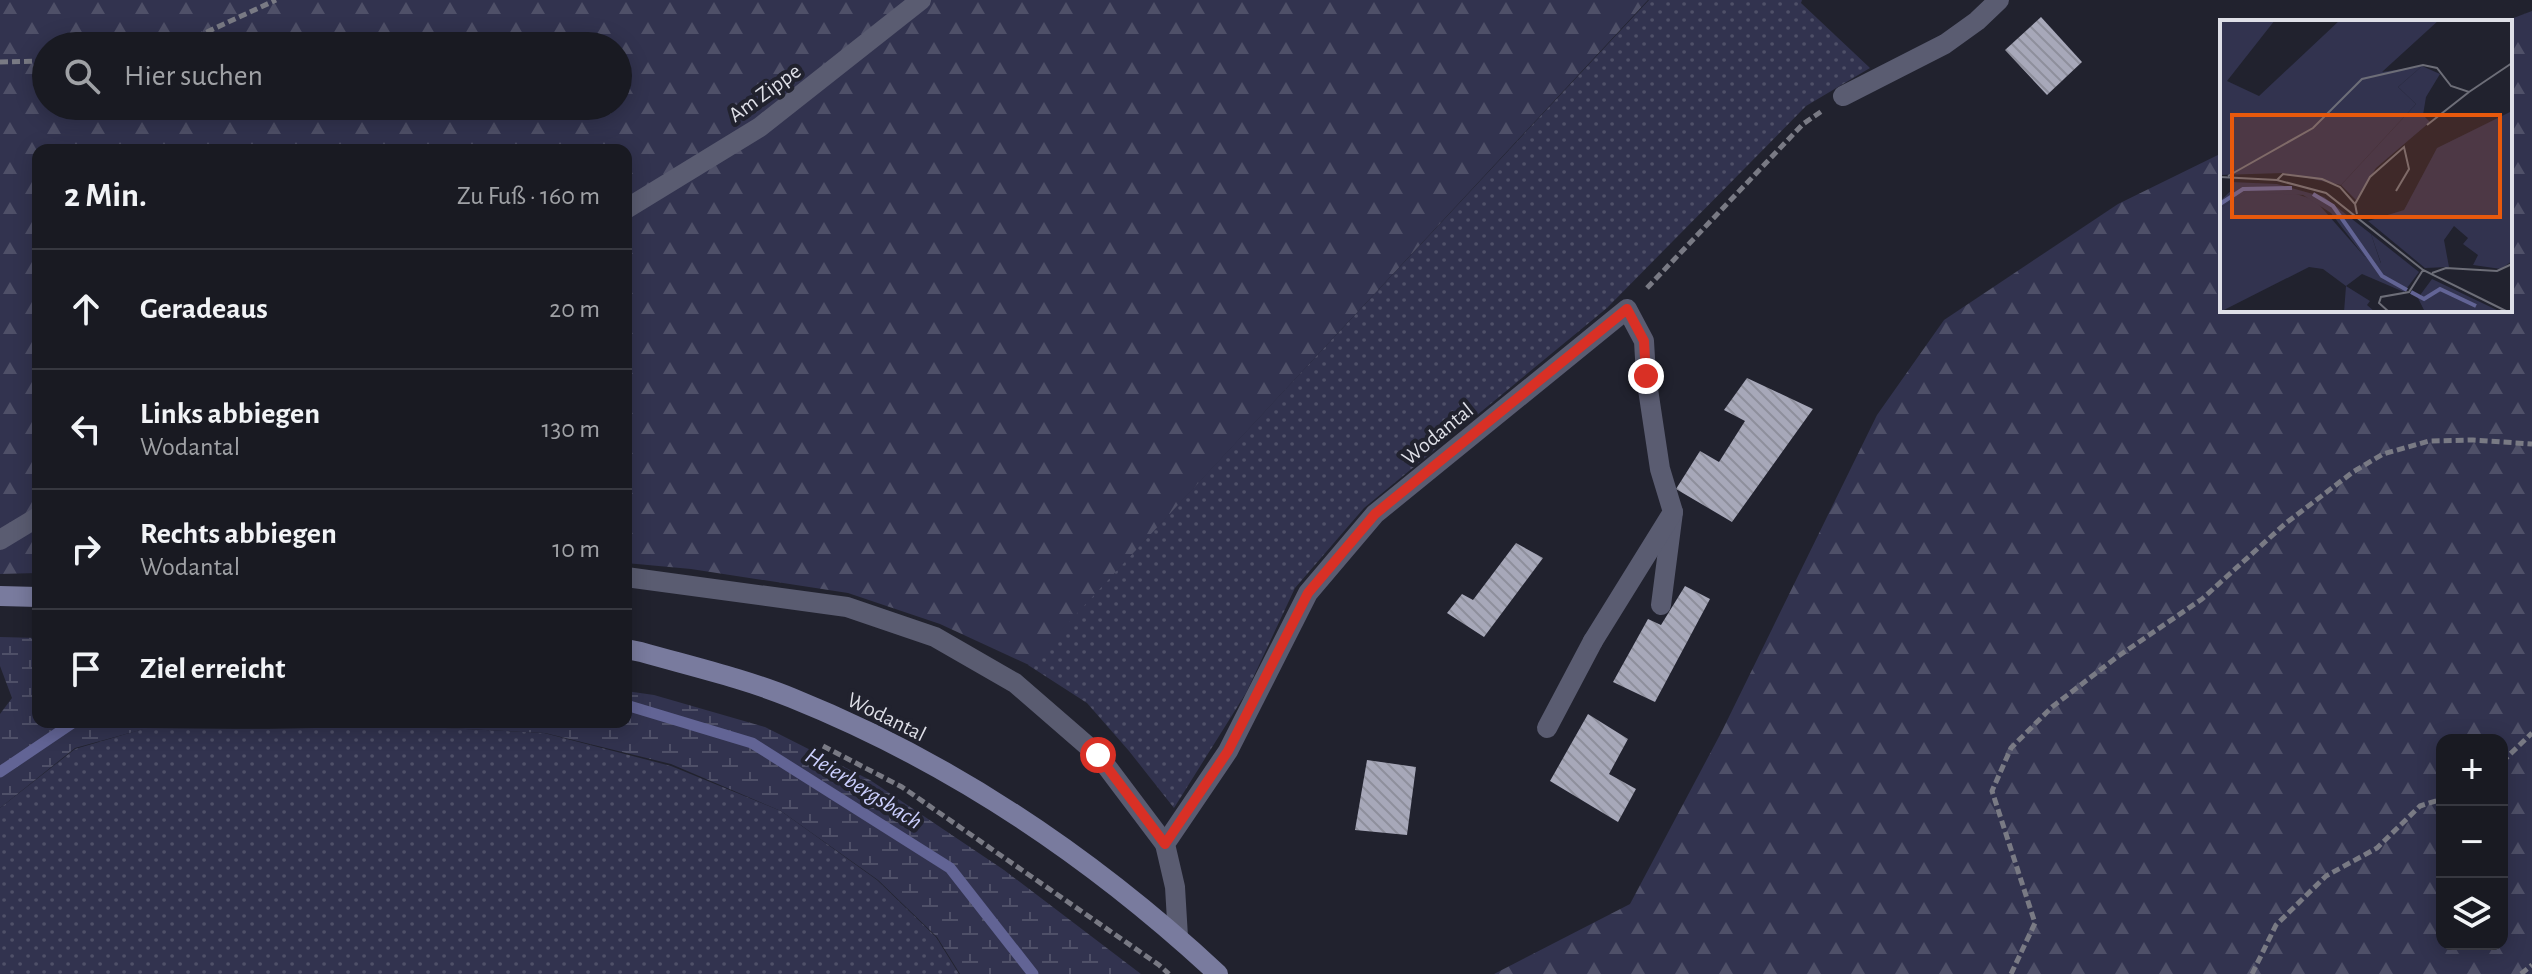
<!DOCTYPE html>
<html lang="de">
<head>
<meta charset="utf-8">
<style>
  :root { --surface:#191a22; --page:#22232a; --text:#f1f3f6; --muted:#9fa1a5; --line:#373840 }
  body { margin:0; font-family:"Alegreya Sans",sans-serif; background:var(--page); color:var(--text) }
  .controls { position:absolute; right:24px; bottom:24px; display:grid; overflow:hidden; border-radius:16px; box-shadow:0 4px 20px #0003 }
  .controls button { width:72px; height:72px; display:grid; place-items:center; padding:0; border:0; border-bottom:2px solid var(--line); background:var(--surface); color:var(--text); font:40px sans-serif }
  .stop { position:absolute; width:24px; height:24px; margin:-18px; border:6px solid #d93025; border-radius:50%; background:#fff }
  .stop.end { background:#d93025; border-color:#fff; box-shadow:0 2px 8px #0008 }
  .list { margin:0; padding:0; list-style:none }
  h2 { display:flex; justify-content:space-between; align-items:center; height:104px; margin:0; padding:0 32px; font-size:34px }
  h2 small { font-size:26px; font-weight:400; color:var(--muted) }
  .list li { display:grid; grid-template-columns:52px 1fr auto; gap:24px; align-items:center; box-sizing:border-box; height:120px; padding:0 32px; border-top:2px solid var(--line) }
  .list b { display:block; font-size:30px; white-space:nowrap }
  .list p { margin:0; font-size:26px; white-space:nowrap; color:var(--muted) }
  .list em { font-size:26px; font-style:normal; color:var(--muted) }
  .icon { flex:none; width:44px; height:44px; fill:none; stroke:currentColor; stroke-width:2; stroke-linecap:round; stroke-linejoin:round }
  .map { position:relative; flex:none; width:2532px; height:974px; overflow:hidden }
  .search { position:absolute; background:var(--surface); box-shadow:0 4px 20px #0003; left:32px; top:32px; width:600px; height:88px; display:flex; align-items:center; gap:20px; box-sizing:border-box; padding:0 28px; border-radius:44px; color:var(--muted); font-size:30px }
  .panel { position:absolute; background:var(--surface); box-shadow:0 4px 20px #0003; left:32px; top:144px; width:600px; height:584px; border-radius:16px }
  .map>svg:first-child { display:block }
  .grass { fill:url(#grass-dots) }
  .forest { fill:url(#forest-firs); fill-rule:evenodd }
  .wetland { fill:url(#wetland-marsh) }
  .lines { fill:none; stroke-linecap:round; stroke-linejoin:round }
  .stream { stroke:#626495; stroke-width:11 }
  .building { fill:url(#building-back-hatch) }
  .path { stroke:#797a84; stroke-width:5; stroke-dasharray:8 4; stroke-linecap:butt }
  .lane { stroke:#5a5c71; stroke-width:20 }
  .street { stroke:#5a5c71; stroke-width:20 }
  .secondary { stroke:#797b9e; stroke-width:20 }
  .route { stroke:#d93025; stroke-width:10 }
  .labels { text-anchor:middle; stroke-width:8; stroke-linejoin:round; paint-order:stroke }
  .street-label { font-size:22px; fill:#dedfe7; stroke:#21222e }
  .water-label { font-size:24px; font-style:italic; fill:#cacefc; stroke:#21222e }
  .inset-river { fill:none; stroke:#626495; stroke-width:4 }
  .inset-road { fill:none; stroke:#6d6e78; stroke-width:2 }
  .view { fill:#e8590c; fill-opacity:0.15; stroke:#e8590c; stroke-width:4 }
  .inset-edge { fill:none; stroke:#dedfe7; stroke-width:4 }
</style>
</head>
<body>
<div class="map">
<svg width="2532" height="974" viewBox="0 0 2532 974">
  <defs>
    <pattern id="grass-dots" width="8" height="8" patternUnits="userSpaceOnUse" patternTransform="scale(2)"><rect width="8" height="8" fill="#32334f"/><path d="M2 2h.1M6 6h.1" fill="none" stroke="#4f5068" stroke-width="1.8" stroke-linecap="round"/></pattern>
    <pattern id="forest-firs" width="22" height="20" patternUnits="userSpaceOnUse" patternTransform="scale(2)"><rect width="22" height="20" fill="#32334f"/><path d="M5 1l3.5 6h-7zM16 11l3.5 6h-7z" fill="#4f5068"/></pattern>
    <pattern id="wetland-marsh" width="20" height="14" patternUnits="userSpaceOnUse" patternTransform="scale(2)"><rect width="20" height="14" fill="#32334f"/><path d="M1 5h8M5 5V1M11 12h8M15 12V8" fill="none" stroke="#4f5068"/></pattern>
    <pattern id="building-back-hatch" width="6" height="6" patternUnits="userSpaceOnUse" patternTransform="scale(2)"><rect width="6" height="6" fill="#a7a8b9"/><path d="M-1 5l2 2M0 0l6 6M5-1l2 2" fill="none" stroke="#8e8f9c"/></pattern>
  </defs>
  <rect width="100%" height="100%" fill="#21222e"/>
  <g class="grass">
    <path d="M1649,0H1802L1801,3L1870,68L1806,106L1607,308L1364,508L1295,588L1246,693L1174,808L1129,751L1087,703L1028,665Z"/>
    <path d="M406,726L544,733L671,766L781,811L877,880L936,937L959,974H0V808L75,749L143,729H269Z"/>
  </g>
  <g class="forest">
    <path d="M0,0H1648L1029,665L940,624L848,593L691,569L626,563V150H38V573L0,574ZM46,46H618V106H46Z"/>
    <path d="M2532,11V974H1494L1630,904L1722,731L1877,415L1944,320L2118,204L2222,153V310H2510V22H2503ZM2442,740H2502V944H2442Z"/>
  </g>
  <path class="wetland" d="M0,637L38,638V722H626V691L654,695L765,727L870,780L1004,870L1141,974H960L937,937L878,880L781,811L671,764L545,733L406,726L144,729L75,748L0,808V714L12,698L0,666Z"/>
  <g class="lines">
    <g class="stream">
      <path d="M626,705L752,743L950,868L1033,974"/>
      <path d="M0,772L74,722"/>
    </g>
  </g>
  <g class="building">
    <path d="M2041,17L2082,62L2047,95L2005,50Z"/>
    <path d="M1747,378L1813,409L1732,522L1676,489L1700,451L1719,462L1745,421L1724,410Z"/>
    <path d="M1516,543L1543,558L1484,637L1447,613L1462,594L1473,600Z"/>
    <path d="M1685,586L1710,599L1655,702L1613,682L1648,619L1661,625Z"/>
    <path d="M1588,714L1628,739L1609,774L1636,789L1618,822L1550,781Z"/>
    <path d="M1367,760L1416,767L1407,835L1355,830Z"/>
  </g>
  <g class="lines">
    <g class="path">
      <path d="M161,46L183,43L276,0"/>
      <path d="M0,62L46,61"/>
      <path d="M1647,288L1803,124L1822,111"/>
      <path d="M823,746L902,787L1159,965L1169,974"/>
      <path d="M2502,762L2532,733"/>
      <path d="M2011,974L2035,923L1992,791L2011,748L2052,707L2117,657L2202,599L2286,523L2353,472L2383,454L2429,441L2473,440L2532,444"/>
      <path d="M2252,974L2276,925L2326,876L2377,848L2420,806L2442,799"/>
      <path d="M2521,974L2532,965"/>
    </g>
    <g class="lane">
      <path d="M1843,96L1945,44L1977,21L1999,0"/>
      <path d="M626,577L847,607L935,637L1015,683L1098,755L1165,844"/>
      <path d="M1661,605L1673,512"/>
      <path d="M1547,728L1593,641"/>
    </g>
    <g class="street">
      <path d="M626,209L760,127L921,0"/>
      <path d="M0,540L38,517"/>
      <path d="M1178,937L1175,887L1165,844L1228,751L1308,593L1375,514L1627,309L1644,341L1646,376L1660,469L1673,512L1593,641"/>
    </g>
    <g class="secondary">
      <path d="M0,596L38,597"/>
      <path d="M626,649L641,652C690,666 746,679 792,698C951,762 1093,858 1218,974"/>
    </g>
  </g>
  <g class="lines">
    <path class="route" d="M1098,755L1165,844L1228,751L1308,593L1375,514L1627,309L1644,341L1646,376"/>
  </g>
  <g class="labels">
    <g class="street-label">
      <text transform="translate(764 92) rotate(-36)" y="8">Am Zippe</text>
      <text transform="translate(1437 433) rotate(-39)" y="8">Wodantal</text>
      <text transform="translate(887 716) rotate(26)" y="8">Wodantal</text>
    </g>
    <g class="water-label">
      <text transform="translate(864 788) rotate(32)" y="8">Heierbergsbach</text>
    </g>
  </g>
  <g transform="translate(2220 20)">
    <rect width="292" height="292" fill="#21222e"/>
    <path d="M202,46L220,54L206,77L203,95L210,102L156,148L136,180L121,165L196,84L178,67ZM28,171L70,172L95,180L144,236L161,243L151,214L199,252L184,272L142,254L126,266L103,249L89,247L0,292V188Z" fill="#32334f"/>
    <path d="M0,0H55L7,61L39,76L120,0H219L162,52L202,46L178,67L196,84L121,165L64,153L0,155ZM292,91V241L281,249L253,245L258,235L243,224L248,218L234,206L224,220L229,247L205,248L148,201L184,190L217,128ZM212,259L281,292H205L198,278ZM126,266L150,281L147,285L155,292H124Z" fill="#32334f"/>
    <path d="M11,162L57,164L104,177L151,214L161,244L144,236L111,193L83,175L28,172L0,188V181L14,168Z" fill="#32334f"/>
    <path class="inset-river" d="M93,174L113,186L162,256L187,270M0,184L23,169L72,168M191,272L204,279L220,269L256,286"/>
    <path class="inset-road" d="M207,105L249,72M8,156L93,108L142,59L203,45L217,48L231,66L249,72L292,43M0,157L57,160L106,173L203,250L288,292M57,160L63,154L102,159L120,167L135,184M137,194L135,184L150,157L184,127L189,149L176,171M212,253L226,248L277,251L292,244M169,292L159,283L161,277L189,272L203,250"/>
    <path class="view" d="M12,95H280V197H12Z"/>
    <rect width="292" height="292" class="inset-edge"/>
  </g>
</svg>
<div class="controls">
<button>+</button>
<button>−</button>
<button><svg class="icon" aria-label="layers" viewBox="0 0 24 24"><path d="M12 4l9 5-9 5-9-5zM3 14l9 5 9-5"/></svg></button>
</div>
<div class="stop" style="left:1098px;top:755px"></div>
<div class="stop end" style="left:1646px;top:376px"></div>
<div class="search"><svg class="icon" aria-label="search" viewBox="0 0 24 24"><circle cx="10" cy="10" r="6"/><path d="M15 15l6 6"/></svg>Hier suchen</div>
<section class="panel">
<h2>2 Min.<small>Zu Fuß · 160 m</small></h2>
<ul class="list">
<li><svg class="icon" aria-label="ahead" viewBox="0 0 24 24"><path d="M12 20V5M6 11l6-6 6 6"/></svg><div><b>Geradeaus</b></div><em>20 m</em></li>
<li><svg class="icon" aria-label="left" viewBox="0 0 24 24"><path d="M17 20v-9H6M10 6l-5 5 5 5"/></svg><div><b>Links abbiegen</b><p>Wodantal</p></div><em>130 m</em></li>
<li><svg class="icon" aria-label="right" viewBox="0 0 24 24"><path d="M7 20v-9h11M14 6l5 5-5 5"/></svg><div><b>Rechts abbiegen</b><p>Wodantal</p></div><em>10 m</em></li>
<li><svg class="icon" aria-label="arrive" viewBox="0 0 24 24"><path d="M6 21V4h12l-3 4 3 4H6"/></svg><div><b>Ziel erreicht</b></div></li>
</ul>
</section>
</div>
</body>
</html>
